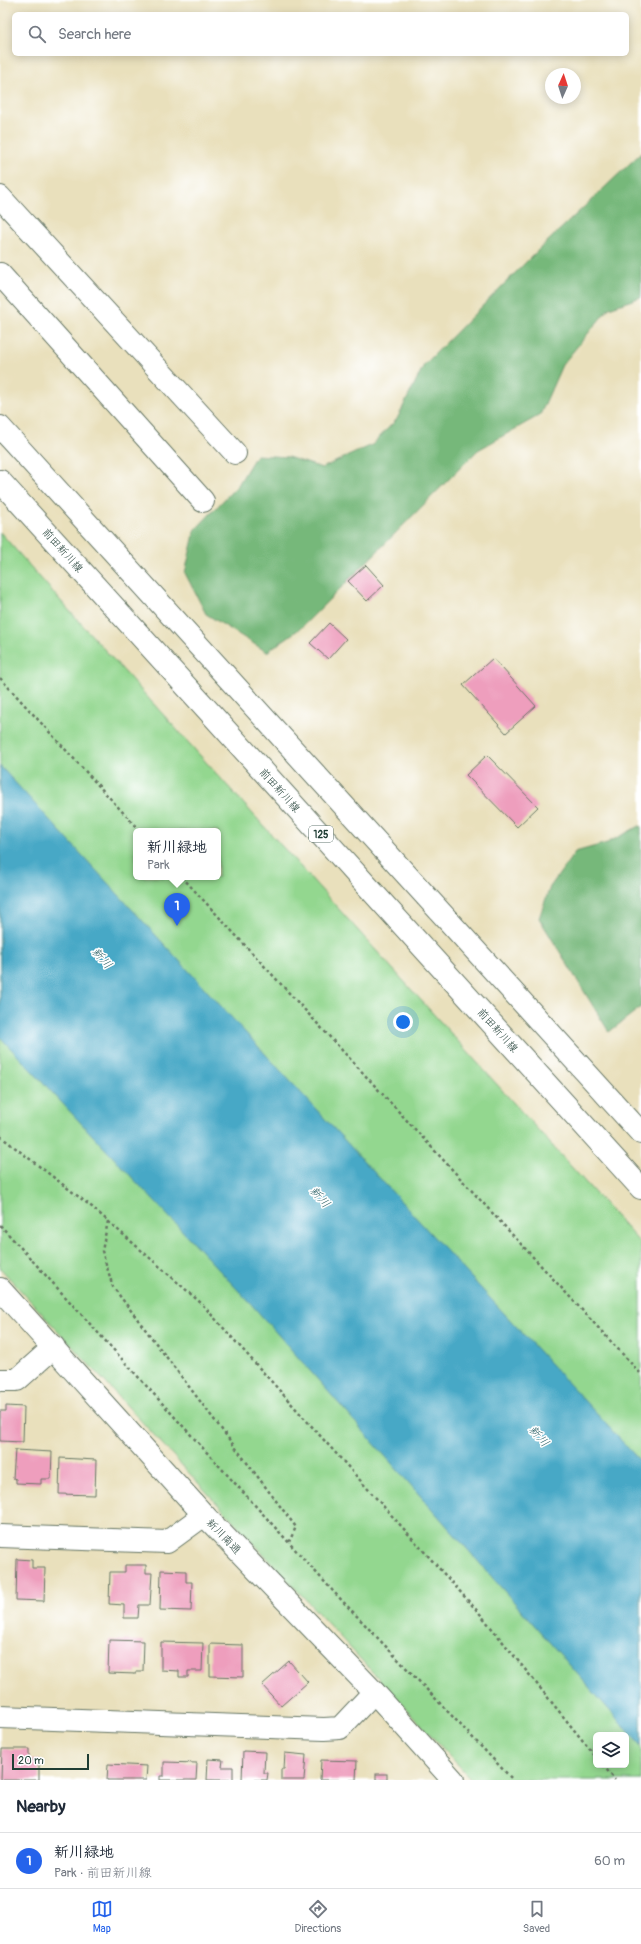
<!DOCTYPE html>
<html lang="en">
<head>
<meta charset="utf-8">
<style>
  :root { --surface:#fff; --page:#f6f6f7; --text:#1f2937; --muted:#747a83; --line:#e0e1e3; --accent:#2563eb }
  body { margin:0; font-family:Pangolin,"Klee One",sans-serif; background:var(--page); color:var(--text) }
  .controls { position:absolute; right:12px; bottom:12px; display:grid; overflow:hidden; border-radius:6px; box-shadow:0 2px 10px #0003 }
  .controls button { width:36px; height:36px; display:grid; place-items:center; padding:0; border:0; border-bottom:1px solid var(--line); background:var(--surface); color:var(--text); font:20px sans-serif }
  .compass { position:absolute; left:545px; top:68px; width:36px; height:36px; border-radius:50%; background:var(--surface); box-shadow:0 2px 10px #0003; rotate:3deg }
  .scale { position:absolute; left:12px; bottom:10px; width:77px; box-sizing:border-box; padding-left:4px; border:2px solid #1f3d34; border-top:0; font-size:11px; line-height:14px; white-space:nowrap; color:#1f3d34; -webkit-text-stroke:3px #fff; paint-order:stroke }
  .you { position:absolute; left:403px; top:1022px; width:14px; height:14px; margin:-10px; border:3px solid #fff; border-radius:50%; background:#1a73e8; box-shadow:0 0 0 6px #1a73e833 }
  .badge { display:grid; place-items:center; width:26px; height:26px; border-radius:50%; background:var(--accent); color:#fff; font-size:13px; font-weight:700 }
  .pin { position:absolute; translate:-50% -33px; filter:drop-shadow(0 1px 2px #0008) }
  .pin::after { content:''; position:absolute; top:21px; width:14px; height:12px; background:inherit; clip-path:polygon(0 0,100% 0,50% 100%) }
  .popup { position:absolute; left:133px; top:828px; width:88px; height:52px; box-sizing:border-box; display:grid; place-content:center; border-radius:6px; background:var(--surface); filter:drop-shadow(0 1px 3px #0005); font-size:13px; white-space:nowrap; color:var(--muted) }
  .popup b { font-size:15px; color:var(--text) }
  .popup::after { content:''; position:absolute; left:50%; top:100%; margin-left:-8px; border:8px solid transparent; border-top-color:var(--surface) }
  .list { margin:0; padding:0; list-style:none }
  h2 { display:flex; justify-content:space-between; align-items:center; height:52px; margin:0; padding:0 16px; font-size:17px }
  h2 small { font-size:13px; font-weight:400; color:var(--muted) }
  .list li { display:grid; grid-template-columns:26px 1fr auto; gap:12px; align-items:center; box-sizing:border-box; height:56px; padding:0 16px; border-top:1px solid var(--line) }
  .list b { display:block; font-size:15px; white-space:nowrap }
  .list p { margin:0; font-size:13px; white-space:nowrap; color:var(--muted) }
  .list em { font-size:13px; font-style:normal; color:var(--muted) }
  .icon { flex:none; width:22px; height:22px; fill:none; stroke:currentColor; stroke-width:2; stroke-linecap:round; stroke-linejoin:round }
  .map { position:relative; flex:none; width:641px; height:1780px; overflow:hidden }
  .search { position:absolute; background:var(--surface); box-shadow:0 2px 10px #0003; left:12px; right:12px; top:12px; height:44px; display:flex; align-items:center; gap:10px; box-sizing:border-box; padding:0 14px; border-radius:6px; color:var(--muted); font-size:15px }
  .sheet { height:108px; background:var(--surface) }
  nav { display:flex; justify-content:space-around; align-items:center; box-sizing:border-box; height:56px; border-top:1px solid var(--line); background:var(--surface); font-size:11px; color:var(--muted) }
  nav a { display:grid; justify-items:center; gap:2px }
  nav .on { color:var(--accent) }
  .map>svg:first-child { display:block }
  .green { fill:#93d78f; stroke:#598a62; fill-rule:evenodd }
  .forest { fill:#76b87a; stroke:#4a7a57 }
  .water { fill:#47a8c6; stroke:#33727d }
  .building { fill:#ee9ebd }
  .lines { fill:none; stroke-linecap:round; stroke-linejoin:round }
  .minor-casing { stroke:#667664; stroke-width:24 }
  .major-casing { stroke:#667664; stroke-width:24 }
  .path { stroke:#667664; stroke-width:2.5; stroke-dasharray:3 3; stroke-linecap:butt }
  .minor { stroke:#fff; stroke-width:22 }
  .major { stroke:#fff; stroke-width:22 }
  .labels { text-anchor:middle; stroke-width:3; stroke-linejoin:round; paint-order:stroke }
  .shield { fill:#fff; stroke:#627771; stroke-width:1 }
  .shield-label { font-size:10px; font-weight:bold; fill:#1f3d34 }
  .street-label { font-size:11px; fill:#1f3d34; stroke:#fff }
  .water-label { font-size:12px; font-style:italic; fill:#2d6267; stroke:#fff }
</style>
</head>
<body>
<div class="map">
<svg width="641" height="1780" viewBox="0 0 641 1780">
  <rect width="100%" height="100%" fill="#fff"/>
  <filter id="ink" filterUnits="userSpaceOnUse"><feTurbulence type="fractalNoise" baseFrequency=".025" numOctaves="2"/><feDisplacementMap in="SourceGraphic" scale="8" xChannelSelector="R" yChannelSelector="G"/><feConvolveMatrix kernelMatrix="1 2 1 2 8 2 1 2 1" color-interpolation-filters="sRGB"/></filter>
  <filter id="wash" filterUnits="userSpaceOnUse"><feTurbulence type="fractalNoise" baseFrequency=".012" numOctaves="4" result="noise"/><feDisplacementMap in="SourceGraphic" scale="16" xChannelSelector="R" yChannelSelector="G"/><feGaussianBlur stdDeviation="0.9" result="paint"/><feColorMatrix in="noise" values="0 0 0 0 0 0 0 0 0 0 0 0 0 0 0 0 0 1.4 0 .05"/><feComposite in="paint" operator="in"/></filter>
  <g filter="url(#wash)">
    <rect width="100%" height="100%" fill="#e9e0bc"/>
    <path class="green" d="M0,532L67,608L641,1244V1780H472L0,1268ZM136,831H218V877H136ZM596,1735H626V1765H596Z"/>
    <g class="forest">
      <path d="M641,153V297L609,308L562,365L540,415L478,450L302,627L267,652L206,614L185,573L195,530L238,485L256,455L288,457L322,468L372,445L397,419L424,365L531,257Z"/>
      <path d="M639,826L641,827V1007L609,1032L539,918L550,887L575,852L607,843Z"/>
    </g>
    <path class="water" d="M0,766L641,1462V1746L251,1304L0,1037Z"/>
    <g id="blocks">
      <g class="building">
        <path d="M366,565L384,585L367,601L348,581Z"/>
        <path d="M329,623L346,639L328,659L310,643Z"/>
        <path d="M493,658L536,706L506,733L463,685Z"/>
        <path d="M487,755L538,807L517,827L466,775Z"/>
        <path d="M6,1406L24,1407L23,1442L0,1441V1411H6Z"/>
        <path d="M15,1450L52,1452L51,1479H41V1484L16,1483V1479L13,1478Z"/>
        <path d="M60,1458L96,1460L95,1495L59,1494Z"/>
        <path d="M17,1559L32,1560V1568H45L44,1601L16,1600Z"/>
        <path d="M125,1565H146V1573H152L150,1605H139L138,1618H124V1605L109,1604L110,1572H125Z"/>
        <path d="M161,1570L186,1571V1582H192L191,1611L160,1610Z"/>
        <path d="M109,1640L144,1641L143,1671H136V1674L108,1673Z"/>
        <path d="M161,1642L203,1643L202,1671H188V1677H179V1671L161,1670Z"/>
        <path d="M210,1644L243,1645V1677L210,1676Z"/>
        <path d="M289,1661L308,1682L281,1706L262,1685Z"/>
        <path d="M2,1749H29V1760H39V1780H1Z"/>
        <path d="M243,1751L265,1752L264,1773H268L267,1780H242Z"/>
        <path d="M285,1753L306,1755L304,1780H281V1769H284Z"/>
        <path d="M208,1759L223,1760L222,1767H233V1780H207Z"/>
        <path d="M321,1760L357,1761L356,1780H320Z"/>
        <path d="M164,1762L197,1763L196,1780H160V1776H164Z"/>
        <path d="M108,1764L147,1766L146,1780H107Z"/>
        <rect x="376" y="1774" width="11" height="6"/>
      </g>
    </g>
  </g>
  <g filter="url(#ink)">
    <use href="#blocks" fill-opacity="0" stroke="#667664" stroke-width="1"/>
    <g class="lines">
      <g class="minor-casing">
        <g id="minor">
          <path d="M0,197L235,453"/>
          <path d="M0,274L203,501"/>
          <path d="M0,1289L204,1515L374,1692L453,1780"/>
          <path d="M0,1380H17L54,1347"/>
          <path d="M0,1536L167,1542L204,1515"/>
          <path d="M0,1717L324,1729L340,1728L374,1692"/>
        </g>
      </g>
      <g class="major-casing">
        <g id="major">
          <path d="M0,427L641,1133"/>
          <path d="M0,481L641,1188"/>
        </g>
      </g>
      <g class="path">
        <path d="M0,678L140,831"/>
        <path d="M182,877L641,1374"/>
        <path d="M0,1136L92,1207L201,1303L481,1615L596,1757"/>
        <path d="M108,1221L102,1251L113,1287L296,1527L289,1542"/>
        <path d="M0,1225L332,1590L513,1780"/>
        <path d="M603,1765L615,1780"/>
      </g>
      <use href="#minor" class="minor"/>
      <use href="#major" class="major"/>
    </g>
  </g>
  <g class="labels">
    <rect class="shield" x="309" y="826" width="24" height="16" rx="3"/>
    <g class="shield-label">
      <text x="321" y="838">125</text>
    </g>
    <g class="street-label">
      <text transform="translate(63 550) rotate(48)" y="4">前田新川線</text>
      <text transform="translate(280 790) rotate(48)" y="4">前田新川線</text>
      <text transform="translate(498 1030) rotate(48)" y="4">前田新川線</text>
      <text transform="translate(224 1536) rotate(46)" y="4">新川南通</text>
    </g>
    <g class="water-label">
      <text transform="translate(102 958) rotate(48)" y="4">新川</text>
      <text transform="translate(320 1197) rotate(48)" y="4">新川</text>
      <text transform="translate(539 1436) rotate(48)" y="4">新川</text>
    </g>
  </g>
</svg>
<div class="controls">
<button><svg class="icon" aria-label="layers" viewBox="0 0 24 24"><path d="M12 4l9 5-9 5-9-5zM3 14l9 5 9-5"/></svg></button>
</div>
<svg class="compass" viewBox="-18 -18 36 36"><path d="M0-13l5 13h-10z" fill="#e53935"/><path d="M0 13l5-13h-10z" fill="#747a83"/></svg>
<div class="scale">20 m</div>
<div class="you"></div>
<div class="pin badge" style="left:177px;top:926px">1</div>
<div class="popup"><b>新川緑地</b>Park</div>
<div class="search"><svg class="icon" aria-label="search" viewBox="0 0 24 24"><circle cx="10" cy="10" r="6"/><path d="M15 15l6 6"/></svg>Search here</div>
</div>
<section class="sheet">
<h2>Nearby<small></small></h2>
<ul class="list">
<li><span class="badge">1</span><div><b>新川緑地</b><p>Park · 前田新川線</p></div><em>60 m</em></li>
</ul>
</section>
<nav>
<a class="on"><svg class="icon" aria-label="map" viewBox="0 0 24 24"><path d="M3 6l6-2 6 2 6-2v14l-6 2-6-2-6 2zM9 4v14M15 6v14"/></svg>Map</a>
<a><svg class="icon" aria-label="directions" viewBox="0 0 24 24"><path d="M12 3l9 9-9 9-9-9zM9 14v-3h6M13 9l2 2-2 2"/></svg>Directions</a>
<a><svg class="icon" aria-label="saved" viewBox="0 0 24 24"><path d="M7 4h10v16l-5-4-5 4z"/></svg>Saved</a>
</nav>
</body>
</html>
